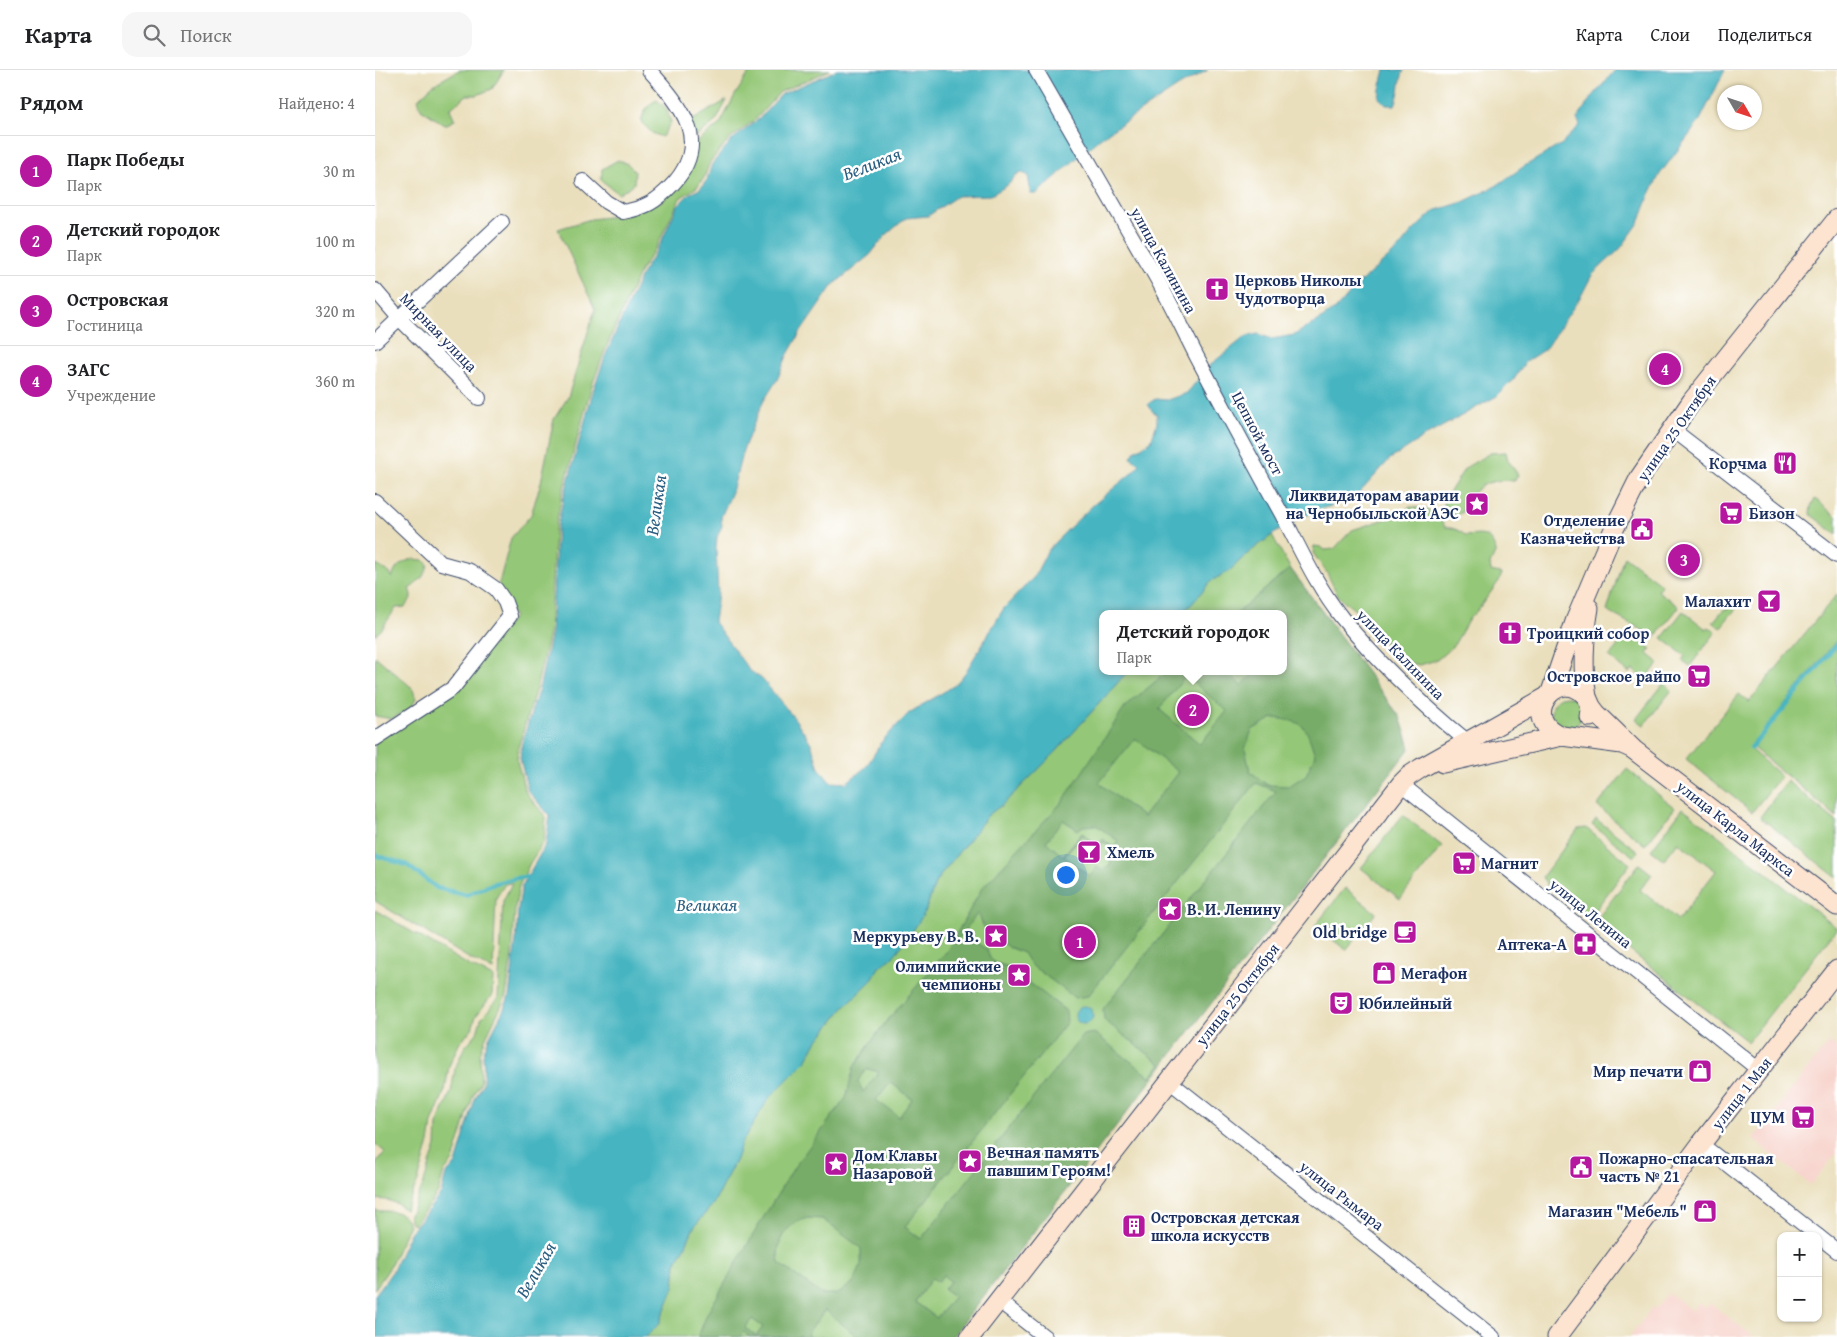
<!DOCTYPE html>
<html lang="ru">
<head>
<meta charset="utf-8">
<style>
  :root { --surface:#fff; --page:#f6f6f6; --text:#202124; --muted:#757577; --line:#e0e0e0; --accent:#b5179e }
  body { margin:0; font-family:"Gentium Book Plus",serif; background:var(--page); color:var(--text) }
  .controls { position:absolute; right:15px; bottom:15px; display:grid; overflow:hidden; border-radius:10px; box-shadow:0 1px 4px #0004 }
  .controls button { width:45px; height:45px; display:grid; place-items:center; padding:0; border:0; border-bottom:1px solid var(--line); background:var(--surface); color:var(--text); font:25px sans-serif }
  .compass { position:absolute; left:1342px; top:15px; width:45px; height:45px; border-radius:50%; background:var(--surface); box-shadow:0 1px 4px #0004; rotate:129deg }
  .you { position:absolute; left:690px; top:804px; width:18px; height:18px; margin:-12px; border:4px solid #fff; border-radius:50%; background:#1a73e8; box-shadow:0 0 0 8px #1a73e833 }
  .badge { display:grid; place-items:center; width:32px; height:32px; border-radius:50%; background:var(--accent); color:#fff; font-size:16px; font-weight:700 }
  .pin { position:absolute; translate:-50% -50%; border:2px solid #fff; box-shadow:0 1px 5px #0006 }
  .popup { position:absolute; left:724px; top:540px; width:188px; height:65px; box-sizing:border-box; display:grid; place-content:center; border-radius:10px; background:var(--surface); filter:drop-shadow(0 1px 4px #0005); font-size:16px; white-space:nowrap; color:var(--muted) }
  .popup b { font-size:19px; color:var(--text) }
  .popup::after { content:''; position:absolute; left:50%; top:100%; margin-left:-10px; border:10px solid transparent; border-top-color:var(--surface) }
  .list { margin:0; padding:0; list-style:none }
  h2 { display:flex; justify-content:space-between; align-items:center; height:65px; margin:0; padding:0 20px; font-size:21px }
  h2 small { font-size:16px; font-weight:400; color:var(--muted) }
  .list li { display:grid; grid-template-columns:32px 1fr auto; gap:15px; align-items:center; box-sizing:border-box; height:70px; padding:0 20px; border-top:1px solid var(--line) }
  .list b { display:block; font-size:19px; white-space:nowrap }
  .list p { margin:0; font-size:16px; white-space:nowrap; color:var(--muted) }
  .list em { font-size:16px; font-style:normal; color:var(--muted) }
  .icon { flex:none; width:28px; height:28px; fill:none; stroke:currentColor; stroke-width:2; stroke-linecap:round; stroke-linejoin:round }
  .map { position:relative; flex:none; width:1462px; height:1267px; overflow:hidden }
  header { display:flex; align-items:center; gap:30px; box-sizing:border-box; height:70px; padding:0 25px; background:var(--surface); border-bottom:1px solid var(--line) }
  header strong { font-size:24px }
  nav { display:flex; gap:28px; margin-inline-start:auto; font-size:18px }
  .search { width:350px; height:45px; background:var(--page); display:flex; align-items:center; gap:12px; box-sizing:border-box; padding:0 18px; border-radius:15px; color:var(--muted); font-size:19px }
  main { display:flex }
  aside { flex:1; background:var(--surface) }
  .map>svg:first-child { display:block }
  .built { fill:#f7d1c9 }
  .green { fill:#94c777; stroke:#587b6a }
  .forest { fill:#77ac68; stroke:#496e63; fill-rule:evenodd }
  .water { fill:#47b5c1; stroke:#317290 }
  .lines { fill:none; stroke-linecap:round; stroke-linejoin:round }
  .stream { stroke:#47b5c1; stroke-width:4.5 }
  .street-casing { stroke:#3a496c; stroke-width:16 }
  .secondary-casing { stroke:#3a496c; stroke-width:21 }
  .street { stroke:#fff; stroke-width:14 }
  .secondary { stroke:#fde4d0; stroke-width:19 }
  .labels { text-anchor:middle; stroke-width:5; stroke-linejoin:round; paint-order:stroke }
  .street-label { font-size:16px; fill:#1b2f5e; stroke:#fff }
  .poi-label { font-size:16px; font-weight:bold; fill:#1b2f5e; stroke:#fff; text-anchor:start }
  .water-label { font-size:18px; font-style:italic; fill:#2a5e81; stroke:#fff }
</style>
</head>
<body>
<header>
<strong>Карта</strong>
<div class="search"><svg class="icon" aria-label="search" viewBox="0 0 24 24"><circle cx="10" cy="10" r="6"/><path d="M15 15l6 6"/></svg>Поиск</div>
<nav><a>Карта</a><a>Слои</a><a>Поделиться</a></nav>
</header>
<main>
<aside>
<h2>Рядом<small>Найдено: 4</small></h2>
<ul class="list">
<li><span class="badge">1</span><div><b>Парк Победы</b><p>Парк</p></div><em>30 m</em></li>
<li><span class="badge">2</span><div><b>Детский городок</b><p>Парк</p></div><em>100 m</em></li>
<li><span class="badge">3</span><div><b>Островская</b><p>Гостиница</p></div><em>320 m</em></li>
<li><span class="badge">4</span><div><b>ЗАГС</b><p>Учреждение</p></div><em>360 m</em></li>
</ul>
</aside>
<div class="map">
<svg width="1462" height="1267" viewBox="0 0 1462 1267">
  <rect width="100%" height="100%" fill="#fff"/>
  <filter id="ink" filterUnits="userSpaceOnUse"><feTurbulence type="fractalNoise" baseFrequency=".02" numOctaves="2"/><feDisplacementMap in="SourceGraphic" scale="10" xChannelSelector="R" yChannelSelector="G"/><feConvolveMatrix kernelMatrix="1 2 1 2 8 2 1 2 1" color-interpolation-filters="sRGB"/></filter>
  <filter id="wash" filterUnits="userSpaceOnUse"><feTurbulence type="fractalNoise" baseFrequency=".0096" numOctaves="4" result="noise"/><feDisplacementMap in="SourceGraphic" scale="20" xChannelSelector="R" yChannelSelector="G"/><feGaussianBlur stdDeviation="1.12" result="paint"/><feColorMatrix in="noise" values="0 0 0 0 0 0 0 0 0 0 0 0 0 0 0 0 0 1.4 0 .05"/><feComposite in="paint" operator="in"/></filter>
  <g filter="url(#wash)">
    <rect width="100%" height="100%" fill="#eadfbc"/>
    <g class="built">
      <path d="M1454,972L1462,978V1082L1436,1115L1378,1069Z"/>
      <path d="M1294,1223L1317,1241L1324,1233L1331,1238L1335,1233L1378,1267H1255L1278,1237L1281,1238Z"/>
    </g>
    <g class="green">
      <path d="M84,0H129L117,19L102,25H92L75,39L80,50L70,55L46,39L43,29L58,15Z"/>
      <path d="M376,0H455L405,22L380,50L355,69L335,92L329,108L322,117L305,128L282,176L265,201L231,278L216,318L186,429L180,460L174,564L162,615L143,678L142,691L151,723L171,747L169,771L155,793L144,816L140,838L137,885L131,926L110,969L105,984L106,1012L98,1026L78,1091L69,1102L63,1123L39,1155L36,1153L34,1147L48,1115L61,1076L62,1055L76,1022L80,999L89,978L102,963L106,949L123,928L128,831L137,813L130,814L121,828L118,900L95,889L0,831V672L80,620L139,547L123,517L136,468L156,445L166,412L179,349L193,327L220,239L183,159L216,149L249,145L287,131L320,74L345,54L360,25Z"/>
      <path d="M282,30L291,38L296,52L287,67L277,63L266,52C268,42 273,34 282,30Z"/>
      <path d="M352,30L341,51L320,68L316,51Z"/>
      <path d="M243,90L253,94L260,101L259,114L244,124L226,110L227,99Z"/>
      <path d="M1131,382L1133,390L1143,405L1139,411C1113,408 1096,417 1087,443L1076,445L1068,443L1069,431L1090,398L1115,383Z"/>
      <path d="M1440,429L1462,447V465L1435,444L1436,436Z"/>
      <path d="M1035,437C1051,438 1062,442 1070,457C1078,458 1085,460 1091,466C1108,465 1114,462 1121,481L1115,494L1116,501L1127,504L1124,511L1102,541L1094,549L1079,575L1062,590L1044,595L1035,593L1016,579L991,553L987,546L963,526L952,503L938,483L939,476L946,477L950,480L959,479L977,460L1017,447Z"/>
      <path d="M897,465L915,498L1025,647L1034,674L574,1267H271L284,1254L299,1217L301,1193L310,1177L319,1157L338,1134L361,1089L366,1074L394,1028L431,991L439,975L471,935L496,911L504,897L517,888L535,865L550,842L561,811L613,745L628,734L679,684L753,601H908V544H805L816,535L836,511L854,501L872,484Z"/>
      <path d="M1249,486L1287,515L1283,521L1304,537L1280,567L1232,541Z"/>
      <path d="M39,489L48,490L53,494C53,503 42,514 34,519C38,527 36,530 30,537L21,538L6,560L0,565V494L13,502L17,508C20,497 27,491 39,489Z"/>
      <path d="M1462,524V570L1374,678L1406,706L1377,742L1311,689L1364,624L1374,632Z"/>
      <path d="M1364,535L1345,558L1338,552L1348,540Z"/>
      <path d="M1308,541L1331,559L1334,557L1341,562L1315,596L1307,590L1310,586L1287,568Z"/>
      <path d="M1254,561L1276,579L1272,583L1284,593L1270,610L1258,600L1254,603L1234,587Z"/>
      <path d="M1462,574V747L1378,678Z"/>
      <path d="M0,586L35,616L38,620L41,629L36,638L17,649L0,646Z"/>
      <path d="M1289,613L1297,620L1269,655L1261,649Z"/>
      <circle cx="1192" cy="642" r="16"/>
      <path d="M1252,699L1300,738L1270,775L1222,736Z"/>
      <path d="M1412,711L1462,752V808L1385,747Z"/>
      <path d="M1308,738L1462,858L1373,972L1219,853L1264,794L1277,804L1265,820L1303,850L1341,801L1303,772L1289,790L1276,780Z"/>
      <path d="M1028,745L1067,776L1025,829L986,798Z"/>
      <path d="M1221,749L1263,781L1259,787L1217,755Z"/>
      <path d="M1211,758L1255,794L1214,848L1173,817L1167,807L1203,759Z"/>
      <path d="M970,818L1001,843L971,880L940,856Z"/>
      <path d="M0,840L93,895L118,907L117,925L101,946L97,959L84,974L74,996L70,1020L57,1053L54,1073L43,1111L30,1140C22,1132 10,1128 0,1130V1095L10,1082L0,1074Z"/>
      <path d="M0,1140C16,1143 26,1137 34,1155L13,1200L0,1219Z"/>
    </g>
    <path class="forest" d="M915,498L1025,647L1035,678L577,1267H483L450,1240L432,1264L435,1267H375L369,1262L364,1267H323L332,1244L385,1153L420,1096L471,1028L479,997L506,958L572,881L607,818L688,731L751,636L793,601H852L866,616L877,605L874,601H908V544H861ZM811,606L852,641L825,674L784,639ZM898,648C931,652 930,654 940,685L931,705L914,716L892,715L875,701L870,679L877,660ZM760,668L803,702L768,747L724,713ZM881,713L901,721L728,939L729,950L786,994L776,1007L719,963L708,965L546,1169L530,1157L692,952L691,941L647,907L644,908L641,906V902L634,897L620,893L615,888L612,880L599,871L581,872L603,843L609,858L616,864L621,863L624,866V870L633,877L648,883L655,894L700,928L713,926ZM688,750L703,760L708,756L721,755L743,771L738,777L728,769L723,775L707,763L688,786L671,772ZM707,765L724,778L729,772L737,778L732,785L736,791L734,797L727,800L722,797L715,806L689,786ZM493,999L504,1002L488,1022L483,1011L487,1004ZM515,1012L537,1029L524,1047L501,1030ZM433,1148L447,1149L486,1178V1196L479,1212L463,1224H446L404,1193C400,1170 411,1154 433,1148ZM568,1205L575,1211L569,1219L579,1226L562,1248L540,1232L557,1208L563,1212ZM377,1249L388,1257L381,1266L370,1258Z"/>
    <g class="water">
      <path d="M462,0H833L804,16L725,68L661,124H656L653,105L647,103L641,105L633,115L616,125L582,126L553,146L531,148L510,166L495,185L458,215L425,263L412,286L402,310L388,332L368,380L357,422L346,447L347,456L342,467L341,478L343,523L339,552L374,600L387,609L420,649L436,673L444,698L455,712L471,713L491,697L508,670L534,643L580,615L590,603L629,538L659,507L672,482L680,472L716,437L758,402L765,394L756,388L760,381L776,371L782,353V344L777,341L773,334L780,329L792,330L812,323L835,295L870,267L883,264L897,269L919,265L943,251L962,238L984,213L1023,179L1037,162L1059,141L1088,132L1121,116L1148,97L1187,74L1205,55L1202,49L1213,32L1240,0H1350L1324,52L1285,104L1275,124L1264,153L1245,179L1217,205L1206,226L1170,279L1150,292L1140,308L1122,326L1052,365L1015,389L978,430L945,439L922,450L897,465L872,484L854,501L836,511L816,535L805,544H728V601H753L679,684L628,734L613,745L561,811L550,842L535,865L517,888L504,897L496,911L471,935L439,975L431,991L394,1028L366,1074L361,1089L338,1134L319,1157L310,1177L301,1193L299,1217L284,1254L271,1267H0V1225L17,1202L35,1163L66,1124L71,1104L81,1094L100,1029L108,1013L109,998L108,985L113,970L128,941L134,927L142,862L143,839L147,816L171,774L175,746L153,721L145,688L147,673L165,615L176,563L182,460L188,430L219,318L232,282L267,203L284,177L303,135L314,124L325,119L332,110L337,94L357,70L384,49L407,24Z"/>
      <path d="M1010,0H1029C1024,12 1025,24 1020,35H1011L1004,28L1005,19Z"/>
      <circle cx="709" cy="945" r="9"/>
    </g>
    <g class="lines">
      <g class="stream">
        <path d="M1376,678L1462,574"/>
        <path d="M0,785L32,795L62,818L91,825L117,814L141,808L152,807"/>
      </g>
    </g>
  </g>
  <g filter="url(#ink)">
    <g class="lines">
      <g class="street-casing">
        <g id="street">
          <path d="M661,0L767,184C789,217 804,252 822,287C851,342 880,396 910,450C927,483 943,518 967,548C1004,594 1047,634 1093,672"/>
          <path d="M208,111L231,132L248,142C270,138 281,132 297,115C337,72 307,36 274,0"/>
          <path d="M0,220L24,248L104,328"/>
          <path d="M0,271L127,152"/>
          <path d="M1297,359L1462,486"/>
          <path d="M0,431L66,493L95,501L121,519L130,532L135,546L78,618L0,669"/>
          <path d="M1026,714L1384,1000"/>
          <path d="M794,1011L1118,1267"/>
          <path d="M1326,1074L1443,1166"/>
          <path d="M1443,1166L1462,1181"/>
          <path d="M624,1231L670,1267"/>
        </g>
      </g>
      <g class="secondary-casing">
        <g id="secondary">
          <path d="M1176,622L1201,549L1239,459L1265,407L1317,331L1462,149"/>
          <path d="M1212,627C1207,598 1209,567 1214,538"/>
          <path d="M1215,635L1221,643L1259,680L1462,836"/>
          <path d="M1187,666C1141,650 1183,595 1210,625C1215,631 1217,639 1215,647"/>
          <path d="M1068,693L1187,666L1247,674L1256,678"/>
          <path d="M595,1267L1026,714L1034,706L1046,698L1170,628"/>
          <path d="M1182,1267L1326,1074L1462,900"/>
        </g>
      </g>
      <use href="#street" class="street"/>
      <use href="#secondary" class="secondary"/>
    </g>
  </g>
  <defs>
    <g id="church-square" transform="scale(1.25)"><rect x="-9" y="-9" width="18" height="18" rx="4" fill="#b5179e" stroke="#fff"/><path d="M-1.2-6h2.4v3.5h3.3v2.4h-3.3V6h-2.4V-.1h-3.3v-2.4h3.3Z" fill="#fff"/></g>
    <g id="restaurant-square" transform="scale(1.25)"><rect x="-9" y="-9" width="18" height="18" rx="4" fill="#b5179e" stroke="#fff"/><path d="M-5-6h1v4h1v-4h1v4h1v-4h1v5L-1.5 .5V6h-2V.5L-5-1ZM5-6V6H3V1.5H1.5Q1.5-4 5-6Z" fill="#fff"/></g>
    <g id="sight-square" transform="scale(1.25)"><rect x="-9" y="-9" width="18" height="18" rx="4" fill="#b5179e" stroke="#fff"/><path d="M0-6L1.8-2.2L6-1.7L2.9 1.2L3.7 5.4L0 3.3L-3.7 5.4L-2.9 1.2L-6-1.7L-1.8-2.2Z" fill="#fff"/></g>
    <g id="supermarket-square" transform="scale(1.25)"><rect x="-9" y="-9" width="18" height="18" rx="4" fill="#b5179e" stroke="#fff"/><path d="M-6-5.5h2.5l.6 2H6L4.5 2H-2.5L-4.4-4H-6ZM-1.5 3.2a1.3 1.3 0 1 0 .1 0ZM3 3.2a1.3 1.3 0 1 0 .1 0Z" fill="#fff"/></g>
    <g id="civic-square" transform="scale(1.25)"><rect x="-9" y="-9" width="18" height="18" rx="4" fill="#b5179e" stroke="#fff"/><path d="M-.6-6.5H3V-4.5H.6V-3L4-1V1h2V6H-6V1h2V-1L-.6-3ZM-1.2 2.5V6h2.4V2.5Z" fill="#fff"/></g>
    <g id="bar-square" transform="scale(1.25)"><rect x="-9" y="-9" width="18" height="18" rx="4" fill="#b5179e" stroke="#fff"/><path d="M-6-5H6L.8 .8V4.5H3.5V6h-7V4.5H-.8V.8Z" fill="#fff"/></g>
    <g id="cafe-square" transform="scale(1.25)"><rect x="-9" y="-9" width="18" height="18" rx="4" fill="#b5179e" stroke="#fff"/><path d="M-5.5-4.5H6V0H3Q3 3.5 0 3.5H-2.5Q-5.5 3.5-5.5 0ZM3-3.2v2h1.7v-2ZM-6 4.5H4V6H-6Z" fill="#fff"/></g>
    <g id="pharmacy-square" transform="scale(1.25)"><rect x="-9" y="-9" width="18" height="18" rx="4" fill="#b5179e" stroke="#fff"/><path d="M-2-6h4v4h4v4h-4v4h-4v-4h-4v-4h4Z" fill="#fff"/></g>
    <g id="shop-square" transform="scale(1.25)"><rect x="-9" y="-9" width="18" height="18" rx="4" fill="#b5179e" stroke="#fff"/><path d="M-5-2.5h2.3a2.7 3.5 0 0 1 5.4 0H5L5.5 6h-11ZM-1.5-2.5h3a1.5 2.3 0 0 0-3 0Z" fill="#fff"/></g>
    <g id="theatre-square" transform="scale(1.25)"><rect x="-9" y="-9" width="18" height="18" rx="4" fill="#b5179e" stroke="#fff"/><path d="M-5-5.5Q0-4 5-5.5V0Q5 5 0 6Q-5 5-5 0ZM-3.3-2.5H-1v1.5H-3.3ZM1-2.5H3.3v1.5H1ZM-2.8 1Q0 5.5 2.8 1Z" fill="#fff"/></g>
    <g id="building-square" transform="scale(1.25)"><rect x="-9" y="-9" width="18" height="18" rx="4" fill="#b5179e" stroke="#fff"/><path d="M-4-6H4V6H1V3H-1V6H-4ZM-2.5-4.3h1.7v1.8h-1.7ZM.8-4.3h1.7v1.8H.8ZM-2.5-1h1.7V.8h-1.7ZM.8-1h1.7V.8H.8Z" fill="#fff"/></g>
  </defs>
  <g fill-rule="evenodd">
    <use href="#church-square" x="842" y="219"/>
    <use href="#restaurant-square" x="1410" y="393"/>
    <use href="#sight-square" x="1102" y="434"/>
    <use href="#supermarket-square" x="1356" y="443"/>
    <use href="#civic-square" x="1267" y="459"/>
    <use href="#bar-square" x="1394" y="531"/>
    <use href="#church-square" x="1135" y="563"/>
    <use href="#supermarket-square" x="1324" y="606"/>
    <use href="#bar-square" x="714" y="782"/>
    <use href="#supermarket-square" x="1089" y="793"/>
    <use href="#sight-square" x="795" y="839"/>
    <use href="#cafe-square" x="1030" y="862"/>
    <use href="#sight-square" x="621" y="866"/>
    <use href="#pharmacy-square" x="1210" y="874"/>
    <use href="#shop-square" x="1009" y="903"/>
    <use href="#sight-square" x="644" y="905"/>
    <use href="#theatre-square" x="966" y="933"/>
    <use href="#shop-square" x="1325" y="1001"/>
    <use href="#supermarket-square" x="1428" y="1047"/>
    <use href="#sight-square" x="595" y="1091"/>
    <use href="#sight-square" x="461" y="1094"/>
    <use href="#civic-square" x="1206" y="1097"/>
    <use href="#shop-square" x="1330" y="1141"/>
    <use href="#building-square" x="759" y="1156"/>
  </g>
  <g class="labels">
    <g class="street-label">
      <text transform="translate(789 190) rotate(61)" y="6">улица Калинина</text>
      <text transform="translate(64 262) rotate(46)" y="6">Мирная улица</text>
      <text transform="translate(1301 358) rotate(-55)" y="6">улица 25 Октября</text>
      <text transform="translate(883 363) rotate(62)" y="6">Цепной мост</text>
      <text transform="translate(1026 584) rotate(46)" y="6">улица Калинина</text>
      <text transform="translate(1361 758) rotate(38)" y="6">улица Карла Маркса</text>
      <text transform="translate(1216 843) rotate(39)" y="6">улица Ленина</text>
      <text transform="translate(862 924) rotate(-52)" y="6">улица 25 Октября</text>
      <text transform="translate(1366 1023) rotate(-52)" y="6">улица 1 Мая</text>
      <text transform="translate(967 1125) rotate(38)" y="6">улица Рымара</text>
    </g>
    <g class="poi-label">
      <text x="860" y="216">Церковь Николы<tspan x="860" dy="18">Чудотворца</tspan></text>
      <text x="1392" y="399" text-anchor="end">Корчма</text>
      <text x="1084" y="431" text-anchor="end">Ликвидаторам аварии<tspan x="1084" dy="18">на Чернобыльской АЭС</tspan></text>
      <text x="1374" y="449">Бизон</text>
      <text x="1250" y="456" text-anchor="end">Отделение<tspan x="1250" dy="18">Казначейства</tspan></text>
      <text x="1376" y="537" text-anchor="end">Малахит</text>
      <text x="1152" y="569">Троицкий собор</text>
      <text x="1306" y="612" text-anchor="end">Островское райпо</text>
      <text x="732" y="788">Хмель</text>
      <text x="1106" y="799">Магнит</text>
      <text x="812" y="845">В. И. Ленину</text>
      <text x="1012" y="868" text-anchor="end">Old bridge</text>
      <text x="604" y="872" text-anchor="end">Меркурьеву В. В.</text>
      <text x="1192" y="880" text-anchor="end">Аптека-А</text>
      <text x="626" y="902" text-anchor="end">Олимпийские<tspan x="626" dy="18">чемпионы</tspan></text>
      <text x="1026" y="909">Мегафон</text>
      <text x="984" y="939">Юбилейный</text>
      <text x="1308" y="1007" text-anchor="end">Мир печати</text>
      <text x="1410" y="1053" text-anchor="end">ЦУМ</text>
      <text x="612" y="1088">Вечная память<tspan x="612" dy="18">павшим Героям!</tspan></text>
      <text x="478" y="1091">Дом Клавы<tspan x="478" dy="18">Назаровой</tspan></text>
      <text x="1224" y="1094">Пожарно-спасательная<tspan x="1224" dy="18">часть № 21</tspan></text>
      <text x="1312" y="1147" text-anchor="end">Магазин "Мебель"</text>
      <text x="776" y="1153">Островская детская<tspan x="776" dy="18">школа искусств</tspan></text>
    </g>
    <g class="water-label">
      <text transform="translate(497 94) rotate(-21)" y="6">Великая</text>
      <text transform="translate(281 435) rotate(-82)" y="6">Великая</text>
      <text x="332" y="841">Великая</text>
      <text transform="translate(161 1200) rotate(-60)" y="6">Великая</text>
    </g>
  </g>
</svg>
<div class="controls">
<button>+</button>
<button>−</button>
</div>
<svg class="compass" viewBox="-18 -18 36 36"><path d="M0-13l5 13h-10z" fill="#e53935"/><path d="M0 13l5-13h-10z" fill="#757577"/></svg>
<div class="you"></div>
<div class="pin badge" style="left:705px;top:872px">1</div>
<div class="pin badge" style="left:818px;top:640px">2</div>
<div class="popup"><b>Детский городок</b>Парк</div>
<div class="pin badge" style="left:1309px;top:490px">3</div>
<div class="pin badge" style="left:1290px;top:299px">4</div>
</div>
</main>
</body>
</html>
